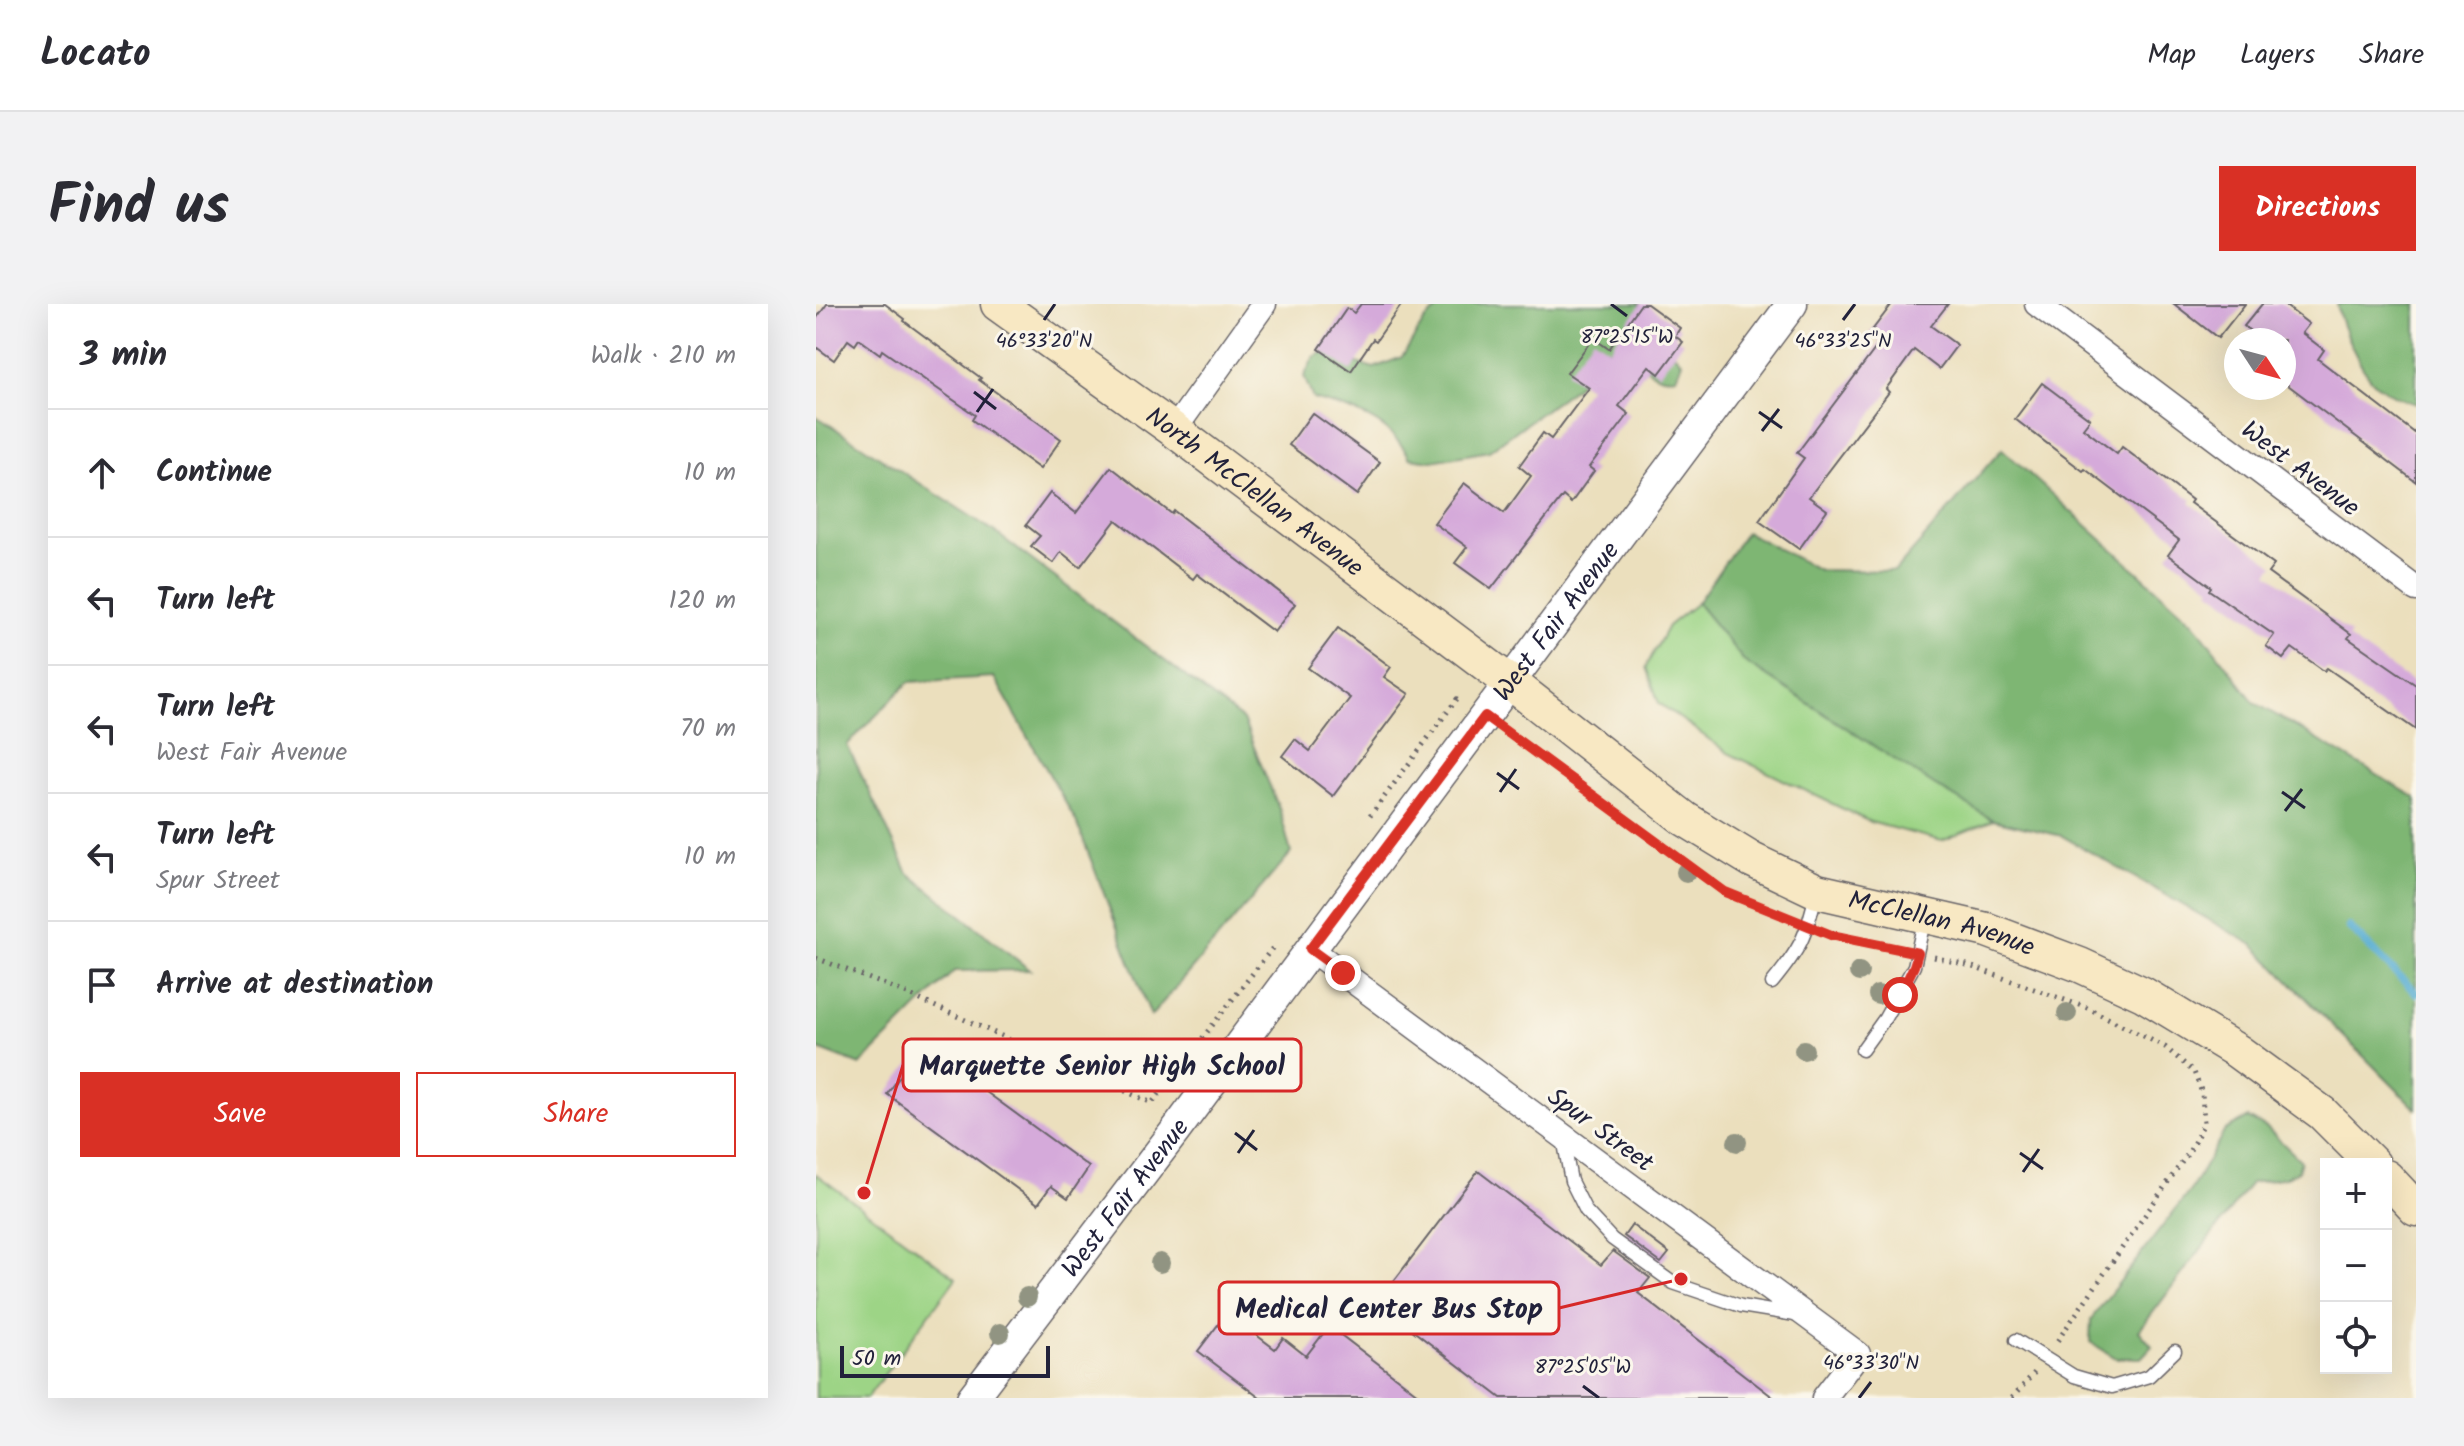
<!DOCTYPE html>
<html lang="en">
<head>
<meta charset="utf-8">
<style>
  :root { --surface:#fff; --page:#f2f2f3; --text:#2b2b33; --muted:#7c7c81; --line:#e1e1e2; --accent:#d93025 }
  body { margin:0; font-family:Kalam,sans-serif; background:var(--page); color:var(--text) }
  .controls { position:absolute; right:24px; bottom:24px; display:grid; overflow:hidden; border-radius:0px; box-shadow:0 8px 32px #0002 }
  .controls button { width:72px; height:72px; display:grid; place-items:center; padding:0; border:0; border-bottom:2px solid var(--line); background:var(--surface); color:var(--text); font:40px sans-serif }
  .compass { position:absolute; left:1408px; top:24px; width:72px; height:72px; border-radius:50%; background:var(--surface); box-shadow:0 8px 32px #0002; rotate:126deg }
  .scale { position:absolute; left:24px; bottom:20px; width:210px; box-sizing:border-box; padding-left:8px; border:4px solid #22223b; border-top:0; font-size:22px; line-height:28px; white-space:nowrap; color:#22223b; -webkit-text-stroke:6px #fbf7ec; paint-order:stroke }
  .stop { position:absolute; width:24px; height:24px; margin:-18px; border:6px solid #d93025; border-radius:50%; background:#fff }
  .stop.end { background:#d93025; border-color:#fff; box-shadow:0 2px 8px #0008 }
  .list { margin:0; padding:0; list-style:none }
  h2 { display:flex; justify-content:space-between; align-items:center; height:104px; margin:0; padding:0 32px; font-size:34px }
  h2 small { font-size:26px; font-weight:400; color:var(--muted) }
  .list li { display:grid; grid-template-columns:52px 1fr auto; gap:24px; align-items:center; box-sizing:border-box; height:128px; padding:0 32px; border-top:2px solid var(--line) }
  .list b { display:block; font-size:30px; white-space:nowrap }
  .list p { margin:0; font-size:26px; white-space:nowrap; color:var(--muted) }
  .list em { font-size:26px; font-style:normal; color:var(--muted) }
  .actions { display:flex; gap:16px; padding:24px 32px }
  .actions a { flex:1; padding:18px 0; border:2px solid var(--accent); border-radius:0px; text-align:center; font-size:28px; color:var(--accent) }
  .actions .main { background:var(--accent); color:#fff }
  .icon { flex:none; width:44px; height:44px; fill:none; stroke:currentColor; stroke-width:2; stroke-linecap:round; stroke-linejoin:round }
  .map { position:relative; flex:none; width:1600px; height:1094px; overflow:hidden; border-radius:0px }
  header { display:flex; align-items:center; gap:48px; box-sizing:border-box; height:112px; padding:0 40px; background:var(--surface); border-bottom:2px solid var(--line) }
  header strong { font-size:38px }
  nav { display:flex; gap:44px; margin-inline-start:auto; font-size:28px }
  .intro { display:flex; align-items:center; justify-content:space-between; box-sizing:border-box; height:192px; padding:0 48px }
  h1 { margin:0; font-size:56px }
  .button { padding:20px 36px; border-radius:0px; background:var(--accent); color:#fff; font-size:28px; font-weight:700 }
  main { display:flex; gap:48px; padding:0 48px }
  aside { flex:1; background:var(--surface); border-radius:0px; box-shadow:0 8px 32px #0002 }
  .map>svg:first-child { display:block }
  .green { fill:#9dd486; stroke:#607b60; stroke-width:2 }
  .forest { fill:#7eb673; stroke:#506c57; stroke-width:2 }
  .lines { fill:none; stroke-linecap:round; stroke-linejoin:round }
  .stream { stroke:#56add2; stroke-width:8 }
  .building { fill:#d5aada }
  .service-casing { stroke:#686468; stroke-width:15 }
  .minor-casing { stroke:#686468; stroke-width:27 }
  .tertiary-casing { stroke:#686468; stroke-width:33 }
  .secondary-casing { stroke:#686468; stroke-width:37 }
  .path { stroke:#686468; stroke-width:5; stroke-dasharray:2 6; stroke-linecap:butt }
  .service { stroke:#fff; stroke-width:12 }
  .minor { stroke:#fff; stroke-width:24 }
  .tertiary { stroke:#fff; stroke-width:30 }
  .secondary { stroke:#f8e8c3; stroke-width:34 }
  .tree { fill:#919482 }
  .route { stroke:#d93025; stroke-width:10 }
  .ticks { fill:none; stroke:#22223b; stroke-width:3 }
  .labels { text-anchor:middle; stroke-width:6; stroke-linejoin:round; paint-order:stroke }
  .street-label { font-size:26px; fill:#22223b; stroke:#fbf7ec }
  .ticks-label { font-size:20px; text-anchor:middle; fill:#22223b; stroke:#fbf7ec; stroke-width:6; stroke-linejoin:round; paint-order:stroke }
  .leader { fill:none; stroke:#d62828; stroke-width:3 }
  .callout-dot { fill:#d62828; stroke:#fbf7ec; stroke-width:3 }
  .callout { fill:#fbf7ec; stroke:#d62828; stroke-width:3 }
  .callout-label { font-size:28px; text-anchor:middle; font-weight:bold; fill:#22223b }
</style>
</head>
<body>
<header>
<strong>Locato</strong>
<nav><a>Map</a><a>Layers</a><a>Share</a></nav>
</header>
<div class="intro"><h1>Find us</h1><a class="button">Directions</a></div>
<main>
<aside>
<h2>3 min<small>Walk · 210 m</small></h2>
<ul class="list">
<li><svg class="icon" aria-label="ahead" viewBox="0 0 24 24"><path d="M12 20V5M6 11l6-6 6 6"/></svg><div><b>Continue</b></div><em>10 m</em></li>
<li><svg class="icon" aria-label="left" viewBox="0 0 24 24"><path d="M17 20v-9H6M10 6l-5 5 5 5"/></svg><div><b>Turn left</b></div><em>120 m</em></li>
<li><svg class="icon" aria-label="left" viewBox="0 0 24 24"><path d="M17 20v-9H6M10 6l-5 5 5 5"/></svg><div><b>Turn left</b><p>West Fair Avenue</p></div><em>70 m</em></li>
<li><svg class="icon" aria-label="left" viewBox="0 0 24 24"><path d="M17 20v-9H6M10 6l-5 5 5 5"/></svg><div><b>Turn left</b><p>Spur Street</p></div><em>10 m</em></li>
<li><svg class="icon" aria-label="arrive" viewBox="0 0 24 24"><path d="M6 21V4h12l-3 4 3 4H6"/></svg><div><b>Arrive at destination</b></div></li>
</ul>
<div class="actions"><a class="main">Save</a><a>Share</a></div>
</aside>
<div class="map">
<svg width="1600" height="1094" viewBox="0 0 1600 1094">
  <rect width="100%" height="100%" fill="#fbf7ec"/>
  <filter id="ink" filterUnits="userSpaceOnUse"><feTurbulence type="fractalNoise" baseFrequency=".0125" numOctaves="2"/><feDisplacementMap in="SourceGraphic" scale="16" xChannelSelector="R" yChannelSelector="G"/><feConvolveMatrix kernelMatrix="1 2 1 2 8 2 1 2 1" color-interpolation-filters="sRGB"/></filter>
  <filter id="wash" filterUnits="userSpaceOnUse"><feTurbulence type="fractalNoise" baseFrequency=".006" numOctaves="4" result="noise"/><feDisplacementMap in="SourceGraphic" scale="32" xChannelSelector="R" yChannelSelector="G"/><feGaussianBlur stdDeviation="1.8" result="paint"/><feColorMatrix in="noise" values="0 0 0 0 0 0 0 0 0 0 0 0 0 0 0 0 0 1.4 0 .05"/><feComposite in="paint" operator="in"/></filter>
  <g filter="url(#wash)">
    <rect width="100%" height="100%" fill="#ebdfbd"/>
    <g class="green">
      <path d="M881,299L929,358L1118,481L1177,516L1126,537L1054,518L912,449L843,399L830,363L852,322Z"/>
      <path d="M0,870L140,974L51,1094H0Z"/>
    </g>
    <g class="forest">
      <path d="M628,0H824L826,26L845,34L866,58L860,73C837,77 827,61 814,45H790L760,83L673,147L616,157L594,154C571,114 539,107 497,95L488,72L498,53L520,42L534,57L558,64L586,53L609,16Z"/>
      <path d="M1521,0H1600V100C1586,96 1572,89 1560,80C1543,64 1525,23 1521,0Z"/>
      <path d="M0,112L179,228L427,416L464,507L475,549L335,712L260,517L178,373L93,378L31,441L92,569L214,666L138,667L44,761L0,744Z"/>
      <path d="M1186,145L1378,319L1438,398L1600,494V805L1437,641L1246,532L1177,516L1118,481L929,358L881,299L930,228L1003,266L1079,267Z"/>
      <path d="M1432,814L1451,824L1485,857L1482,867L1470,873L1435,879L1323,1027L1336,1042L1325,1054H1300L1274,1038L1275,1015L1376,884L1409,826Z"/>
    </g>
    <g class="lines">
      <path class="stream" d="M1533,623L1600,689"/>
    </g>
    <g id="blocks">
      <g class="building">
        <path d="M11,0H69L89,15L88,17L165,74L163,76L245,135L224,165L156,116L159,111L66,46L64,50L43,35L39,41L32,36L18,56L0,43V15Z"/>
        <path d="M545,0H586L560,37L557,35L535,67L503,45L531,4L538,9Z"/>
        <path d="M825,0H831L864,24L859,32L867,38L843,70L833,62L803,102L813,110L773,163L778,167L755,199L747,192L675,285L639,259L651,243L618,219L648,179L688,209L715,172L703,162L727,129L735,135L773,84L751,69L777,34L793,45Z"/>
        <path d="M1076,0H1132L1115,22L1141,41L1123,65L1098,46L1070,85L1073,88L993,193L1011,206L983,245L943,217L988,154L981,149L1065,37L1054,29Z"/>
        <path d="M1358,0H1429L1402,34Z"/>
        <path d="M1446,0H1467L1493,20L1486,29L1508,46L1502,55L1600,130V178L1468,78V36H1445L1428,22Z"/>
        <path d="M1226,79L1274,115L1267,124L1301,150L1306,143L1376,196L1374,199L1458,261L1452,269L1535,330L1532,334L1600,381V426L1511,364L1508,367L1476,344L1467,355L1450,342L1458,331L1393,286L1395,283L1352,251L1363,236L1269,165L1267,167L1199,115Z"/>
        <path d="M496,109L564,158L541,191L473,141Z"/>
        <path d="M295,163L356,210L358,207L479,300L458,328L381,270L377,275L300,216L264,263L245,248L237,259L215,242L224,232L210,221L234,189L260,209Z"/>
        <path d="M522,324L575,363L568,373L593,390L517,492L466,452L479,435L494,447L534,394L492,364Z"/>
        <path d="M107,742L273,863L252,894L235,882L222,900L71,790Z"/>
        <path d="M662,867L785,961L797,947L834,974L822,989L958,1094H685L561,999Z"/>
        <path d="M816,921L853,949L845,959L808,932Z"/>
        <path d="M411,1009L459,1045L467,1034L490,1052L513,1022L607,1094H444L382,1047Z"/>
      </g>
    </g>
  </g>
  <g filter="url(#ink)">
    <use href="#blocks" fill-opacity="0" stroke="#686468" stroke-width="2"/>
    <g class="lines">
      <g class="service-casing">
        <g id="service">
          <path d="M956,679C984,645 990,633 1000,590"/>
          <path d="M1046,746L1069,714L1098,662L1109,613"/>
          <path d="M747,834L755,877L770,907L796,935L857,979L925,1002L979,1011"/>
          <path d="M1200,1036L1258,1072L1296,1083L1333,1072L1359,1047"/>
        </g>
      </g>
      <g class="minor-casing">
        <g id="minor">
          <path d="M1221,0L1600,285"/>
          <path d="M358,126L448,0"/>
          <path d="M494,645L1042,1050L1008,1094"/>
        </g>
      </g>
      <g class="tertiary-casing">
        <g id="tertiary">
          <path id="s1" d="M156,1094L360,826L976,0"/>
        </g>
      </g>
      <g class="secondary-casing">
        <g id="secondary">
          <path id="s2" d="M182,0L358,126L695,379L869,515L936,556L1001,587L1171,626L1264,661L1327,690L1421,747L1506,809L1557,860"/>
          <path d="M1570,873L1600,905"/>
        </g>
      </g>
      <g class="path">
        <path d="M690,427L909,588L974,614"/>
        <path d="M554,512L641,395L645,398"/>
        <path d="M1009,628L1085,646"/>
        <path d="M1118,653L1151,661L1274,705L1349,743L1378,768L1386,789L1388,819L1373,848L1239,1040"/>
        <path d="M0,654L80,685L336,799L458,642"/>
        <path d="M1196,1094L1219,1068"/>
      </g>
      <use href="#service" class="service"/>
      <use href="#minor" class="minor"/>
      <use href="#tertiary" class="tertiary"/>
      <use href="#secondary" class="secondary"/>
    </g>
    <g class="tree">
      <circle cx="870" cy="568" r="10"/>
      <circle cx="1043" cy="668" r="10"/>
      <circle cx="1062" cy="691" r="10"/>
      <circle cx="1251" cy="709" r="10"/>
      <circle cx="988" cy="746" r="10"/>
      <circle cx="921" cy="838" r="10"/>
      <circle cx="344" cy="959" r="10"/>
      <circle cx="211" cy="993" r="10"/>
      <circle cx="184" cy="1029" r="10"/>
    </g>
  </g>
  <g class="lines" filter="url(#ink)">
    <path class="route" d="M527,669L494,645L669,412L909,588L1015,631L1102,649L1098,662L1084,691"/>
  </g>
  <path class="ticks" d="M795,0L811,12M228,16L239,0M1027,16L1039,0M158,88L180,105M161,108L177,85M943,108L966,124M946,127L963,105M681,469L703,485M684,488L700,465M1466,488L1489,504M1469,507L1486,485M419,829L441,846M422,849L438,826M1204,849L1227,865M1207,868L1223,845M767,1082L783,1094M1043,1094L1055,1078"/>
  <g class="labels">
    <g class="street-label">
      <text transform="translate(1485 164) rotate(37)" y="9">West Avenue</text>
      <text dy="9" stroke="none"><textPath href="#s2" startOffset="318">North McClellan Avenue</textPath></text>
      <text dy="9" stroke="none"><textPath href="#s1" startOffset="972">West Fair Avenue</textPath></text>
      <text dy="9" stroke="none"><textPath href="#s2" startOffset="1138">McClellan Avenue</textPath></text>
      <text transform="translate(785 825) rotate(36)" y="9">Spur Street</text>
      <text dy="9" stroke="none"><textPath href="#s1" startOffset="252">West Fair Avenue</textPath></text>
    </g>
  </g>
  <g class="ticks-label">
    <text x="811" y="39">87°25'15"W</text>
    <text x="228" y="43">46°33'20"N</text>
    <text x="1027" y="43">46°33'25"N</text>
    <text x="1055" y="1065">46°33'30"N</text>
    <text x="767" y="1069">87°25'05"W</text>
  </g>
  <path class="leader" d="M48 889L87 761M865 975L743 1004"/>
  <g class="callout-dot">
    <circle cx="48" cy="889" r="8"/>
    <circle cx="865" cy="975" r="8"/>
  </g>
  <g class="callout">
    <rect x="87" y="735" width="398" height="52" rx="8"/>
    <rect x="403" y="978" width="340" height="52" rx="8"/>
  </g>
  <g class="callout-label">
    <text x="286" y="771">Marquette Senior High School</text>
    <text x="573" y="1014">Medical Center Bus Stop</text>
  </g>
</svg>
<div class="controls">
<button>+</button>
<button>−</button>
<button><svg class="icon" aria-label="locate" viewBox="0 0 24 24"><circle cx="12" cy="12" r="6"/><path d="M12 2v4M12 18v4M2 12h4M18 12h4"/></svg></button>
</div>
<svg class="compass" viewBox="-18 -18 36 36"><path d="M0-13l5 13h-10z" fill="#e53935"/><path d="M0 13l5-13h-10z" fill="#7c7c81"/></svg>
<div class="scale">50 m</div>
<div class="stop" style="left:1084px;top:691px"></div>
<div class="stop end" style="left:527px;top:669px"></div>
</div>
</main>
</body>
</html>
